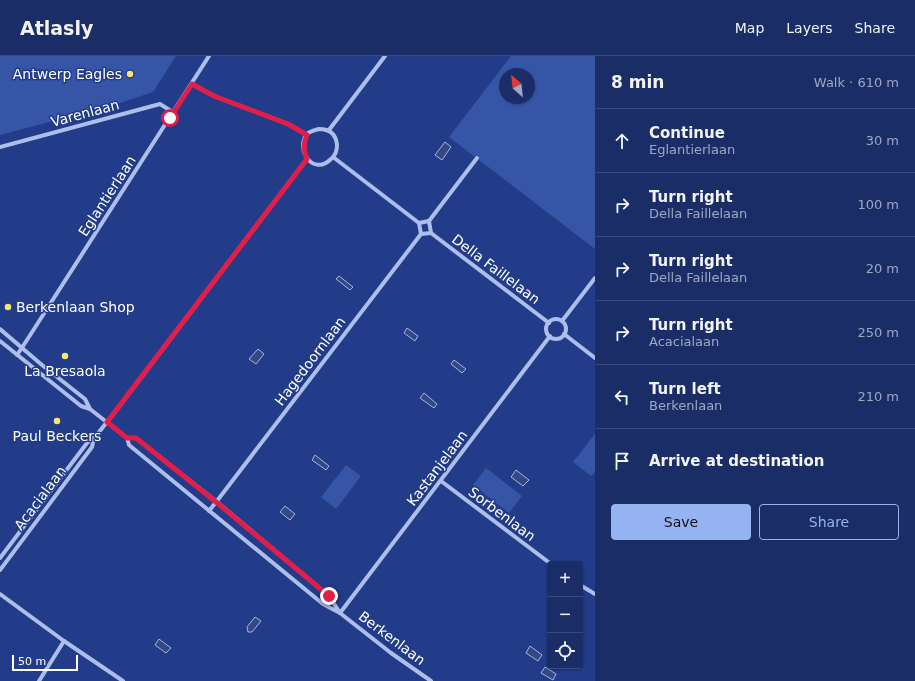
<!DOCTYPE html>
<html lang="en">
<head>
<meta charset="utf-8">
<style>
  :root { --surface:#1a2d67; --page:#23356d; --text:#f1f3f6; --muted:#9fa8c0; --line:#38497b; --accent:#95b2f1 }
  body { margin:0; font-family:"DejaVu Sans",sans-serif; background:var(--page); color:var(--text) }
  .controls { position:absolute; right:12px; bottom:12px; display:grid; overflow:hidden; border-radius:4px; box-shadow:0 1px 3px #0004 }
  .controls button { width:36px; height:36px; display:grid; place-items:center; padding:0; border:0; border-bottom:1px solid var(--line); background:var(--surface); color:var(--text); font:20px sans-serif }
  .compass { position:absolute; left:499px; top:12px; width:36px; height:36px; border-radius:50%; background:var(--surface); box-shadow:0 1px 3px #0004; rotate:333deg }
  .scale { position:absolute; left:12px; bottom:10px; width:66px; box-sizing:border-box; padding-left:4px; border:2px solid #fff; border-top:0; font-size:11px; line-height:14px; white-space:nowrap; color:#fff; -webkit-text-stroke:3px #223c89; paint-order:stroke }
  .stop { position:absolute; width:12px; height:12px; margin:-9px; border:3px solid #e11d48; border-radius:50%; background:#fff }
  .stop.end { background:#e11d48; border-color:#fff; box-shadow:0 1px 4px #0008 }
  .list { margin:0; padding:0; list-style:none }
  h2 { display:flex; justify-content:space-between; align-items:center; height:52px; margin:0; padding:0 16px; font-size:17px }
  h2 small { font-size:13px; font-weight:400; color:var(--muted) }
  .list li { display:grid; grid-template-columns:26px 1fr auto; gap:12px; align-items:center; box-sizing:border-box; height:64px; padding:0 16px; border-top:1px solid var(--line) }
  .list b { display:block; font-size:15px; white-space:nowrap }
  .list p { margin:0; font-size:13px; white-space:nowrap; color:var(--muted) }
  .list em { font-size:13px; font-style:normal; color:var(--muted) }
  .actions { display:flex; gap:8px; padding:12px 16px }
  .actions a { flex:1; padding:9px 0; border:1px solid var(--accent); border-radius:4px; text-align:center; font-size:14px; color:var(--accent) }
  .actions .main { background:var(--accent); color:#111 }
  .icon { flex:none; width:22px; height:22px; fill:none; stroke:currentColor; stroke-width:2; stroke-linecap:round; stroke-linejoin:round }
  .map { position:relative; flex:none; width:595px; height:625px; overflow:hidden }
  header { display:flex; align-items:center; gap:24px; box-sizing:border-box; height:56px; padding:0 20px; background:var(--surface); border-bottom:1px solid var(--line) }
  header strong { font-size:19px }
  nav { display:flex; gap:22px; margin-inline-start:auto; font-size:14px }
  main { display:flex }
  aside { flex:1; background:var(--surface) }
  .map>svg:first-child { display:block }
  .green { fill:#3655a6; fill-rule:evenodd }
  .water { fill:#354881; stroke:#a2b7eb }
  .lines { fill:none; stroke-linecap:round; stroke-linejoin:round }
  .minor { stroke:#aebeea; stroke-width:4 }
  .route { stroke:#e11d48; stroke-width:5 }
  .poi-dot { fill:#f6e770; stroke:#223c89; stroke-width:1.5 }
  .labels { text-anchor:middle; stroke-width:3; stroke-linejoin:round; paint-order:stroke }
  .poi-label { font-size:14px; fill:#fff; stroke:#223c89 }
  .street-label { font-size:14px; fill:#fff; stroke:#223c89 }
</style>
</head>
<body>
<header>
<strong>Atlasly</strong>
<nav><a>Map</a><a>Layers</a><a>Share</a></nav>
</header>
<main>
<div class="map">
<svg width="595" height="625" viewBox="0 0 595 625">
  <rect width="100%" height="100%" fill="#223c89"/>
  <g class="green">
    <path d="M0,0H176L153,36L114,49L0,79Z"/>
    <path d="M511,0H595V193L449,81ZM505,18H529V42H505Z"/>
    <path d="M595,378V416L591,420L573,406Z"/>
    <path d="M346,409L361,420L336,453L321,441Z"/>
    <path d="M486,412L522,440L509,457L473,429Z"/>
  </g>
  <g class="water">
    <path d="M445,86L451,91L442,104L435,99Z"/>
    <path d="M339,220L353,231L350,234L336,223Z"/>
    <path d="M407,272L418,280L415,285L404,277Z"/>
    <path d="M258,293L264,298L256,308L249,303Z"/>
    <path d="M454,304L466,313L462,317L451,308Z"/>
    <path d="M424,337L437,348L434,352L420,342Z"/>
    <path d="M315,399L329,410L326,414L312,404Z"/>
    <path d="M516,414L529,424L523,430L511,421Z"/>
    <path d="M285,450L295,458L290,464L280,456Z"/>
    <path d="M255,561L261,565L252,576H248L247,571Z"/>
    <path d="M159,583L171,592L166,597L155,589Z"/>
    <path d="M530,590L542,599L538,605L526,597Z"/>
    <path d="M545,611L556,618L553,624L541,617Z"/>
  </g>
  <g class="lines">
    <g class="minor">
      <path d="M192,28L214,40L288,68L307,79"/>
      <path d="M319,73C330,73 336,78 337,89C337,95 335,100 331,103C313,121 295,93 307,78C310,75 315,74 319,73Z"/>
      <path d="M329,74L385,0"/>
      <path d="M0,91L160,48L174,57"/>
      <path d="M333,101L419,167L429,165L431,177L549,267"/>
      <path d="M429,165L477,102"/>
      <path d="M419,167L421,178L431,177"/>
      <circle cx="556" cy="273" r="10"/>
      <path d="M562,265L595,222"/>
      <path d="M0,273L42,309L85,343L90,353"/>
      <path d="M564,278L595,302"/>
      <path d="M0,285L81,350L90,353L127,382L129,389L323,548L340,557L391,597L431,625"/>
      <path d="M17,299L27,284L209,0"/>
      <path d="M127,382H136L217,446L329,540L340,557"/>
      <path d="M441,425L551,508"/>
      <path d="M209,455L220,441L421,178"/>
      <path d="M0,502L87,387L95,381L115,356L307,103"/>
      <path d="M0,514L92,391L94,382"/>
      <path d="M580,529L595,538"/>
      <path d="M0,538L64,585L123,625"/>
      <path d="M340,557L550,280"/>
      <path d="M39,625L64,585"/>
    </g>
  </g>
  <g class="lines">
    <path class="route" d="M170,62L192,28L214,40L288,68L307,79C303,87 303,94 307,103L107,366L127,382H136L216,446L329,540"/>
  </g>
  <g class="poi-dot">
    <circle cx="130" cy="18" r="4"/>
    <circle cx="8" cy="251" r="4"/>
    <circle cx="65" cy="300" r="4"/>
    <circle cx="57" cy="365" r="4"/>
  </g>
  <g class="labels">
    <g class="poi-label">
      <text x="122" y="23" text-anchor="end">Antwerp Eagles</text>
      <text x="16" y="256" text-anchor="start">Berkenlaan Shop</text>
      <text x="65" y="320">La Bresaola</text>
      <text x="57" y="385">Paul Beckers</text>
    </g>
    <g class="street-label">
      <text transform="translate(85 57) rotate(-15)" y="5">Varenlaan</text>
      <text transform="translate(107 140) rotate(-57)" y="5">Eglantierlaan</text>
      <text transform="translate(496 213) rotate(37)" y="5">Della Faillelaan</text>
      <text transform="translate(310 305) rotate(-53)" y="5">Hagedoornlaan</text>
      <text transform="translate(437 412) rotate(-53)" y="5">Kastanjelaan</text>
      <text transform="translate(40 442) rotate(-53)" y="5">Acacialaan</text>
      <text transform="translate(502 458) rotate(37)" y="5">Sorbenlaan</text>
      <text transform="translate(392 582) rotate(37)" y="5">Berkenlaan</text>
    </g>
  </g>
</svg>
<div class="controls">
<button>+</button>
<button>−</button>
<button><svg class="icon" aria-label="locate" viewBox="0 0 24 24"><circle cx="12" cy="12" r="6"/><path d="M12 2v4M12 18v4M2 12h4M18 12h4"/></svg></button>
</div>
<svg class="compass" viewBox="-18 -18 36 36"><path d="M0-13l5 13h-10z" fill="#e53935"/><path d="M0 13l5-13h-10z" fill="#9fa8c0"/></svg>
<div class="scale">50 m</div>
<div class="stop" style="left:170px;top:62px"></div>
<div class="stop end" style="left:329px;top:540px"></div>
</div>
<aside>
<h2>8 min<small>Walk · 610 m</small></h2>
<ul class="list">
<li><svg class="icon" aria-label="ahead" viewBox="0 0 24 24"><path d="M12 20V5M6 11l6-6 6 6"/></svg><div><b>Continue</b><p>Eglantierlaan</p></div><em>30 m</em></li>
<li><svg class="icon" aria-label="right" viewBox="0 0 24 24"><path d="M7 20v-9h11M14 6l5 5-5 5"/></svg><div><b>Turn right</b><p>Della Faillelaan</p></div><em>100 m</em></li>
<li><svg class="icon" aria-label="right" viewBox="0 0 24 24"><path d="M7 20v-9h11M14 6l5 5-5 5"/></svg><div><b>Turn right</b><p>Della Faillelaan</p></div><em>20 m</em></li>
<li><svg class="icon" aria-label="right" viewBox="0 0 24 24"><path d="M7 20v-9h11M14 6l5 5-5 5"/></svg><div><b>Turn right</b><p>Acacialaan</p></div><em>250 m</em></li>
<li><svg class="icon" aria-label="left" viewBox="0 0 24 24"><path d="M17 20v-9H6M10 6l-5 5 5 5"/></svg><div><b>Turn left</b><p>Berkenlaan</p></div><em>210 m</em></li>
<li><svg class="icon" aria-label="arrive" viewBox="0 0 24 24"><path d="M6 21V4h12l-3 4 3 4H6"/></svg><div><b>Arrive at destination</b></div></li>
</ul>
<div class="actions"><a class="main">Save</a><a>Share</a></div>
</aside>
</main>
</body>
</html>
